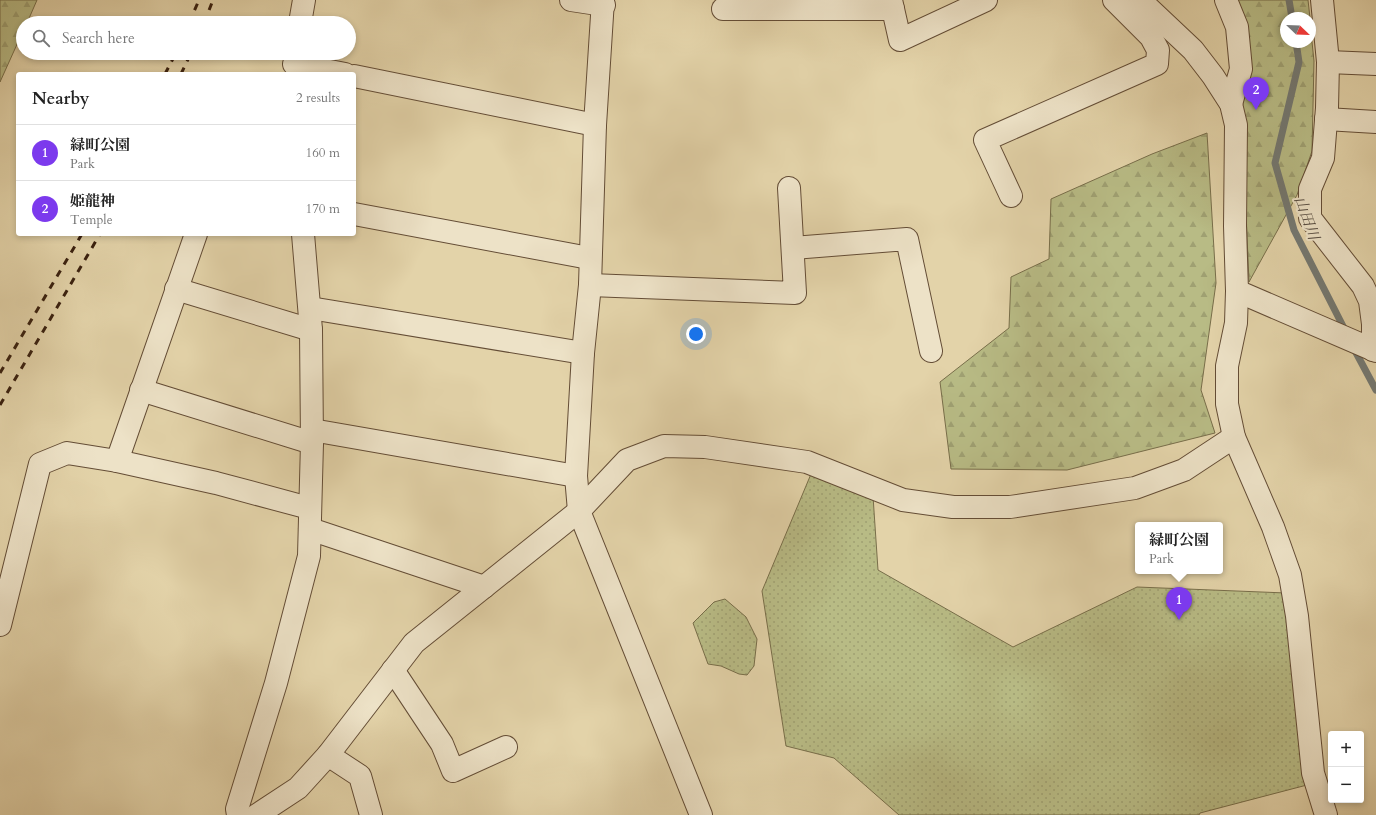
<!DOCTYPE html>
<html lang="en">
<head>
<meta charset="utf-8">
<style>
  :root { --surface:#fff; --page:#f6f6f6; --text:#222; --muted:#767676; --line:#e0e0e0; --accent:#7c3aed }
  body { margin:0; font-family:Cardo,"Noto Serif JP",serif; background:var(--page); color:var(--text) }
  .controls { position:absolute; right:12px; bottom:12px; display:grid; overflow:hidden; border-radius:4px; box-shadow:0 2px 6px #0003 }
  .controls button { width:36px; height:36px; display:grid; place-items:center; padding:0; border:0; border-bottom:1px solid var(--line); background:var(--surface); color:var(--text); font:20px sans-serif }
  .compass { position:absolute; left:1280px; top:12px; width:36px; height:36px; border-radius:50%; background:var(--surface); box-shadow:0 2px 6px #0003; rotate:113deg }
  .you { position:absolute; left:696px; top:334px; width:14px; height:14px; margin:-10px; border:3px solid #fff; border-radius:50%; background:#1a73e8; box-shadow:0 0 0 6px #1a73e833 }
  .badge { display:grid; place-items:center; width:26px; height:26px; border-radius:50%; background:var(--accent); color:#fff; font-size:13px; font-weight:700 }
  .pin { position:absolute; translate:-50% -33px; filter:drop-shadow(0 1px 2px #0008) }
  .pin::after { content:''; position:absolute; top:21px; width:14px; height:12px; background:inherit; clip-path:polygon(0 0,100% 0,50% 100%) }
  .popup { position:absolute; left:1135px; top:522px; width:88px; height:52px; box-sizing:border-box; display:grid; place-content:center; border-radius:4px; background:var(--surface); filter:drop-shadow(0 1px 3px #0005); font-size:13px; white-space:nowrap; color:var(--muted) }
  .popup b { font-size:15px; color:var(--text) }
  .popup::after { content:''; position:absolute; left:50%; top:100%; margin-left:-8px; border:8px solid transparent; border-top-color:var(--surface) }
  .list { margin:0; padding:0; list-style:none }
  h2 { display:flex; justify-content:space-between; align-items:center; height:52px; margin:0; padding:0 16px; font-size:17px }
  h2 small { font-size:13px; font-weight:400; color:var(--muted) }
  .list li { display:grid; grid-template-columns:26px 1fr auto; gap:12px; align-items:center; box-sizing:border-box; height:56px; padding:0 16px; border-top:1px solid var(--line) }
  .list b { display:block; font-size:15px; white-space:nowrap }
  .list p { margin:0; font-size:13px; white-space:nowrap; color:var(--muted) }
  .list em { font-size:13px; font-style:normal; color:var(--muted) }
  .icon { flex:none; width:22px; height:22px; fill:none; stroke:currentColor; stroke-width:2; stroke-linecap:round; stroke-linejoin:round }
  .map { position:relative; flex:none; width:1376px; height:815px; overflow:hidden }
  .search { position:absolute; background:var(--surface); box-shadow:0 2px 6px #0003; left:16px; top:16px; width:340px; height:44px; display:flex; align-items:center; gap:10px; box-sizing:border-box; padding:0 14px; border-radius:22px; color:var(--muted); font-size:15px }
  .panel { position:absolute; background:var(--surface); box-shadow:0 2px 6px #0003; left:16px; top:72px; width:340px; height:164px; border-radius:4px }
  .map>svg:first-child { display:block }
  .forest { fill:url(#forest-firs); stroke:#786e4a }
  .park { fill:url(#park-dots); stroke:#786e4a }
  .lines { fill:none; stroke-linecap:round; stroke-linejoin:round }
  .stream { stroke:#747972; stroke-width:7 }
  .minor-casing { stroke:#644d36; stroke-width:24 }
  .minor { stroke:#ede2c7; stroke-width:22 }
  .rail { stroke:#39200f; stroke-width:3; stroke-dasharray:7 7; stroke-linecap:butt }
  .labels { text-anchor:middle; stroke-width:4; stroke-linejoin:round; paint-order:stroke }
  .water-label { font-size:15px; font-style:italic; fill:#564c41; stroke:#ede2c7 }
</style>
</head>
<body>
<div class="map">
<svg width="1376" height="815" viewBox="0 0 1376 815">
  <defs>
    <pattern id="forest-firs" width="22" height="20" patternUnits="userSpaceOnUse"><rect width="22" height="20" fill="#b8bb85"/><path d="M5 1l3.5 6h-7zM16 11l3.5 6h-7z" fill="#9fa072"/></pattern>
    <pattern id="park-dots" width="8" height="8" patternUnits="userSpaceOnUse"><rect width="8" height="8" fill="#b8bb85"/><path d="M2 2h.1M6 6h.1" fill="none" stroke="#9fa072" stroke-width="1.8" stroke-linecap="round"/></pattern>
  </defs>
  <rect width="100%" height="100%" fill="#e3d3a9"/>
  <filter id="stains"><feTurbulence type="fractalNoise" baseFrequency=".005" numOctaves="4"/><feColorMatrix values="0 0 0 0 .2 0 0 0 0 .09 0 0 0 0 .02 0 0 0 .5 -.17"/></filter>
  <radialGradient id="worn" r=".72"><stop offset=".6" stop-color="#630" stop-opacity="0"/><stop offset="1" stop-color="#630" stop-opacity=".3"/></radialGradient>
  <g class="forest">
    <path d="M0,0H37L27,23H23V31L0,82Z"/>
    <path d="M1237,0H1308L1310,18H1286V42H1310V23L1314,61L1312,151L1297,195L1249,282Z"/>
    <path d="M1207,133L1216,283L1201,390L1215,433L1067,470L951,469L940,382L1009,328L1011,277L1049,259L1051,199L1152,154Z"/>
  </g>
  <g class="park">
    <path d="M811,474L873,496L878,570L1013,647L1137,587L1286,593L1307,785L1200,813L1199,815H899L834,758L786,746L762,591Z"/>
    <path d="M725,599L746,617L757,639L754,666L747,675L739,674L721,666L708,664L693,623L714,602Z"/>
  </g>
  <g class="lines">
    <g class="stream">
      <path d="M1289,0L1292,18"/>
      <path d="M1296,42L1299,62L1275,163L1294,230L1346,332"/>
      <path d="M1353,347L1376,390"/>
    </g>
    <g class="minor-casing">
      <g id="minor">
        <path d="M571,0L604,5"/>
        <path d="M603,0L595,125L590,285L583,353L576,476L579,511L701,815"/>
        <path d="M891,0L900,40L986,0"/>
        <path d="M1140,0L1193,50L1213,76L1231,104L1236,125L1235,226L1237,291L1236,323L1227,366V404L1234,437L1273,527L1290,575L1297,616L1313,773L1326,815"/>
        <path d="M1226,0L1237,27L1241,69L1231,104"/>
        <path d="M1322,0L1328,62L1327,108L1323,158L1310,189V218L1363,286L1370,301L1373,324V350"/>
        <path d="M723,9H893"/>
        <path d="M300,23L304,0"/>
        <path d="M1328,62L1376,64"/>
        <path d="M294,64L345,74"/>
        <path d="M354,76L595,125"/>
        <path d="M1326,119L1376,122"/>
        <path d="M1011,196L985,140L1157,64L1158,50L1151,37L1114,0"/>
        <path d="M354,214L589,258"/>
        <path d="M793,248L907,239L931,351"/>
        <path d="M590,285L795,293L789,188"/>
        <path d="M176,289L311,330"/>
        <path d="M1237,291L1376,351"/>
        <path d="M310,308L583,353"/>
        <path d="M141,390L312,443"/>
        <path d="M312,430L576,476"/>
        <path d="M117,461L196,234"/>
        <path d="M310,529L484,587"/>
        <path d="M0,625L40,464L67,453L117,461L216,483L309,508"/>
        <path d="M393,670L442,744L453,771L506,747"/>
        <path d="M328,755L360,776L371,815"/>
        <path d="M238,815L237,809L276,683L309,556L312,443L311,330L303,234"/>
        <path d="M257,815L298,788L328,755L414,643L579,511L627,460L664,446L705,447L807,462L903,500L953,507H1010L1135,488L1184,470L1234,437"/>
      </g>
    </g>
    <use href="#minor" class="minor"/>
    <g class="rail">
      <path d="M189,23L199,0"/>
      <path d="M204,23L213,0"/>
      <path d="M165,74L176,53"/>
      <path d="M181,74L191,53"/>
      <path d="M0,373L82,234"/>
      <path d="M0,405L100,234"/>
    </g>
  </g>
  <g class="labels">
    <g class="water-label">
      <text transform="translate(1307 218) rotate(70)" y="5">山田川</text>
    </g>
  </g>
  <rect width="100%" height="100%" filter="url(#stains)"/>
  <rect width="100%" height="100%" fill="url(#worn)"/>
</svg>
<div class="controls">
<button>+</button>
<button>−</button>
</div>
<svg class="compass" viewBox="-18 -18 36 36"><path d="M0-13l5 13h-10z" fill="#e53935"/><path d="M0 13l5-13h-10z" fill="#767676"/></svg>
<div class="you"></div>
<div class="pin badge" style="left:1179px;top:620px">1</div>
<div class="popup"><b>緑町公園</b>Park</div>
<div class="pin badge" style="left:1256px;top:110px">2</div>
<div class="search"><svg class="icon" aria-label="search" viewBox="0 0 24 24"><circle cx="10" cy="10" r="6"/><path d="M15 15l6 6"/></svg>Search here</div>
<section class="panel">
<h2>Nearby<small>2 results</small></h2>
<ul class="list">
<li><span class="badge">1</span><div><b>緑町公園</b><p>Park</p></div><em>160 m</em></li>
<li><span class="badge">2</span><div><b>姫龍神</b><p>Temple</p></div><em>170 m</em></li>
</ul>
</section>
</div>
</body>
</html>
